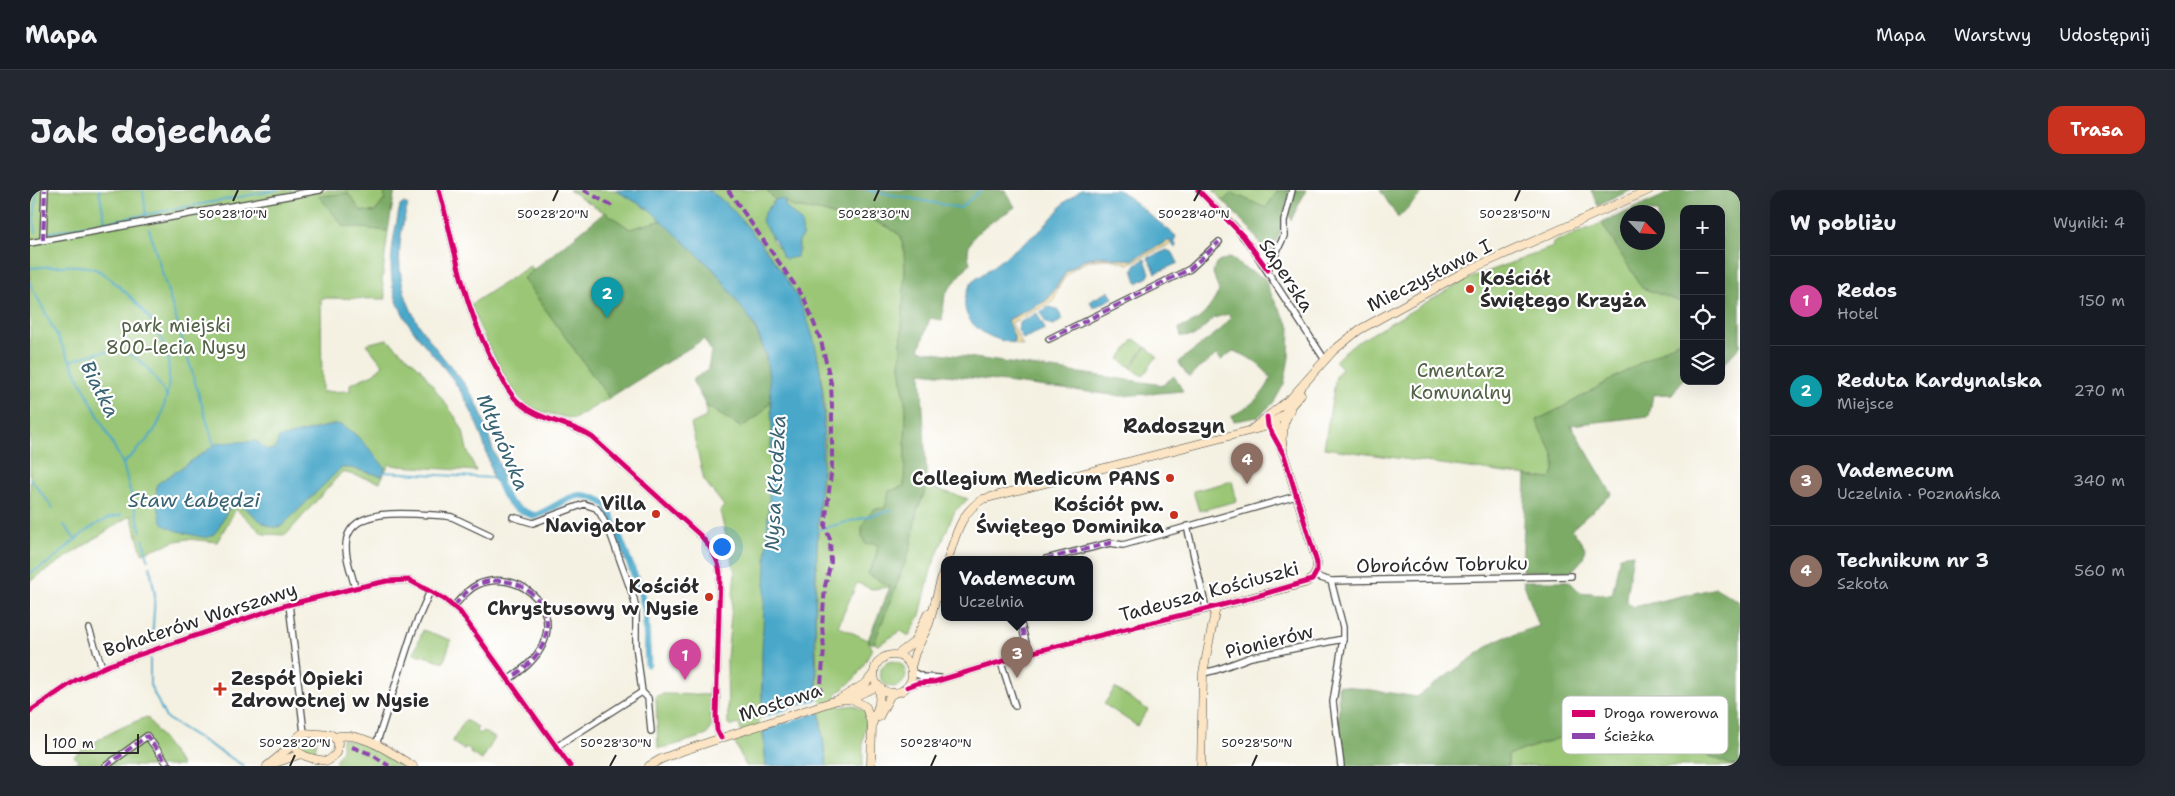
<!DOCTYPE html>
<html lang="pl">
<head>
<meta charset="utf-8">
<style>
  :root { --surface:#171b24; --page:#242831; --text:#f1f3f6; --muted:#9ea1a6; --line:#363941; --accent:#c8321e }
  body { margin:0; font-family:"Shantell Sans",sans-serif; background:var(--page); color:var(--text) }
  .controls { position:absolute; right:15px; top:15px; display:grid; overflow:hidden; border-radius:10px; box-shadow:0 5px 20px #0002 }
  .controls button { width:45px; height:45px; display:grid; place-items:center; padding:0; border:0; border-bottom:1px solid var(--line); background:var(--surface); color:var(--text); font:25px sans-serif }
  .compass { position:absolute; left:1590px; top:15px; width:45px; height:45px; border-radius:50%; background:var(--surface); box-shadow:0 5px 20px #0002; rotate:115deg }
  .scale { position:absolute; left:15px; bottom:12px; width:94px; box-sizing:border-box; padding-left:5px; border:2px solid #2b2b2b; border-top:0; font-size:14px; line-height:18px; white-space:nowrap; color:#2b2b2b; -webkit-text-stroke:4px #fff; paint-order:stroke }
  .you { position:absolute; left:691px; top:356px; width:18px; height:18px; margin:-12px; border:4px solid #fff; border-radius:50%; background:#1a73e8; box-shadow:0 0 0 8px #1a73e833 }
  .badge { display:grid; place-items:center; width:32px; height:32px; border-radius:50%; background:var(--accent); color:#fff; font-size:16px; font-weight:700 }
  .pin { position:absolute; translate:-50% -41px; filter:drop-shadow(0 1px 2px #0008) }
  .pin::after { content:''; position:absolute; top:26px; width:18px; height:15px; background:inherit; clip-path:polygon(0 0,100% 0,50% 100%) }
  .popup { position:absolute; left:911px; top:366px; width:152px; height:65px; box-sizing:border-box; display:grid; place-content:center; border-radius:10px; background:var(--surface); filter:drop-shadow(0 1px 4px #0005); font-size:16px; white-space:nowrap; color:var(--muted) }
  .popup b { font-size:19px; color:var(--text) }
  .popup::after { content:''; position:absolute; left:50%; top:100%; margin-left:-10px; border:10px solid transparent; border-top-color:var(--surface) }
  .list { margin:0; padding:0; list-style:none }
  h2 { display:flex; justify-content:space-between; align-items:center; height:65px; margin:0; padding:0 20px; font-size:21px }
  h2 small { font-size:16px; font-weight:400; color:var(--muted) }
  .list li { display:grid; grid-template-columns:32px 1fr auto; gap:15px; align-items:center; box-sizing:border-box; height:90px; padding:0 20px; border-top:1px solid var(--line) }
  .list b { display:block; font-size:19px; white-space:nowrap }
  .list p { margin:0; font-size:16px; white-space:nowrap; color:var(--muted) }
  .list em { font-size:16px; font-style:normal; color:var(--muted) }
  .icon { flex:none; width:28px; height:28px; fill:none; stroke:currentColor; stroke-width:2; stroke-linecap:round; stroke-linejoin:round }
  .map { position:relative; flex:none; width:1710px; height:576px; overflow:hidden; border-radius:15px }
  header { display:flex; align-items:center; gap:30px; box-sizing:border-box; height:70px; padding:0 25px; background:var(--surface); border-bottom:1px solid var(--line) }
  header strong { font-size:24px }
  nav { display:flex; gap:28px; margin-inline-start:auto; font-size:18px }
  .intro { display:flex; align-items:center; justify-content:space-between; box-sizing:border-box; height:120px; padding:0 30px }
  h1 { margin:0; font-size:35px }
  .button { padding:12px 22px; border-radius:15px; background:var(--accent); color:#fff; font-size:18px; font-weight:700 }
  main { display:flex; gap:30px; padding:0 30px }
  aside { flex:1; background:var(--surface); border-radius:15px; box-shadow:0 5px 20px #0002 }
  .map>svg:first-child { display:block }
  .green { fill:#9ac674; stroke:#627850 }
  .forest { fill:#7bab66; stroke:#536b48; fill-rule:evenodd }
  .sand { fill:#eeda9e; stroke:#8c8264 }
  .water { fill:#4aa7c9; stroke:#3a697a }
  .pier { fill:#f4f1e2 }
  .lines { fill:none; stroke-linecap:round; stroke-linejoin:round }
  .stream { stroke:#4aa7c9; stroke-width:2 }
  .canal { stroke:#4aa7c9; stroke-width:7 }
  .street-casing { stroke:#494946; stroke-width:8 }
  .secondary-casing { stroke:#494946; stroke-width:9 }
  .street { stroke:#fff; stroke-width:5.5 }
  .secondary { stroke:#fce5c4; stroke-width:8 }
  .quiet { stroke:#8e44ad; stroke-width:4; stroke-dasharray:8 4; stroke-linecap:butt }
  .cycleway-casing { stroke:#fff; stroke-width:8 }
  .cycleway { stroke:#d6006c; stroke-width:5 }
  .ticks { fill:none; stroke:#2b2b2b; stroke-width:2 }
  .poi-dot { fill:#c8321e; stroke:#fff; stroke-width:2 }
  .labels { text-anchor:middle; stroke-width:4.5; stroke-linejoin:round; paint-order:stroke }
  .street-label { font-size:19px; fill:#2b2b2b; stroke:#fff }
  .poi-label { font-size:19px; font-weight:bold; fill:#2b2b2b; stroke:#fff; text-anchor:end }
  .park-label { font-size:19px; fill:#526145; stroke:#fff }
  .water-label { font-size:20px; font-style:italic; fill:#396372; stroke:#fff }
  .neighbourhood-label { font-size:20px; font-weight:bold; fill:#2b2b2b; stroke:#fff }
  .key { fill:#fff; stroke:#bfbfbf; stroke-width:1 }
  .key-label { font-size:14px; fill:#2b2b2b }
  .ticks-label { font-size:12px; text-anchor:middle; fill:#2b2b2b; stroke:#fff; stroke-width:4.5; stroke-linejoin:round; paint-order:stroke }
</style>
</head>
<body>
<header>
<strong>Mapa</strong>
<nav><a>Mapa</a><a>Warstwy</a><a>Udostępnij</a></nav>
</header>
<div class="intro"><h1>Jak dojechać</h1><a class="button">Trasa</a></div>
<main>
<div class="map">
<svg width="1710" height="576" viewBox="0 0 1710 576">
  <rect width="100%" height="100%" fill="#fff"/>
  <filter id="ink" filterUnits="userSpaceOnUse"><feTurbulence type="fractalNoise" baseFrequency=".02" numOctaves="2"/><feDisplacementMap in="SourceGraphic" scale="10" xChannelSelector="R" yChannelSelector="G"/><feConvolveMatrix kernelMatrix="1 2 1 2 8 2 1 2 1" color-interpolation-filters="sRGB"/></filter>
  <filter id="wash" filterUnits="userSpaceOnUse"><feTurbulence type="fractalNoise" baseFrequency=".0096" numOctaves="4" result="noise"/><feDisplacementMap in="SourceGraphic" scale="20" xChannelSelector="R" yChannelSelector="G"/><feGaussianBlur stdDeviation="1.12" result="paint"/><feColorMatrix in="noise" values="0 0 0 0 0 0 0 0 0 0 0 0 0 0 0 0 0 1.4 0 .05"/><feComposite in="paint" operator="in"/></filter>
  <g filter="url(#wash)">
    <rect width="100%" height="100%" fill="#f4f1e2"/>
    <g class="green">
      <path d="M0,0H354L355,9L345,22L331,21L313,36L358,41L352,91L356,109L291,108L292,202L320,201V194L343,184L353,175L336,154L357,149L390,178L426,228L433,241L437,260L446,281L368,276L359,274L350,292L312,282L256,345L233,344L206,319L187,352L158,349L146,351L112,363L101,325L0,391Z"/>
      <path d="M539,0H585L620,20L633,30L600,39Z"/>
      <path d="M678,0H737L745,10L734,24L742,50L751,61H769V50L771,47L755,16V11L760,16L794,22L822,32L837,28L858,37L870,45L874,60L875,78L870,176L876,219L874,296L855,318L843,353L848,355L846,366L838,384L860,397L842,399L827,393L808,436L838,450L842,458C838,468 825,493 815,496L814,499L806,503L810,517L823,515L835,521L837,529L833,551V576H797C784,498 784,420 788,342C789,310 794,279 795,247C797,143 757,66 678,0Z"/>
      <path d="M1183,0H1248L1236,18L1202,3L1193,11Z"/>
      <path d="M1572,33L1612,98L1654,113V148L1533,217L1507,230C1516,248 1530,267 1522,288L1519,289L1294,258L1306,186L1312,178L1305,171L1321,156L1433,91L1523,57L1522,53Z"/>
      <path d="M500,76L503,80L493,88L579,208L544,229C532,226 506,222 497,215C476,199 451,139 440,115Z"/>
      <path d="M1104,149L1115,157L1100,177L1089,169Z"/>
      <path d="M1116,157L1127,166L1113,186L1101,178Z"/>
      <path d="M741,207C747,314 729,420 732,527C732,543 735,560 736,576H716L704,551L713,549L709,534L702,536L698,534L697,468L705,383L690,321L694,316L674,290L661,234L676,227V216L711,237L727,227Z"/>
      <path d="M1202,291L1207,311L1169,321L1163,301Z"/>
      <path d="M897,296L938,309L925,321L920,332L901,380L890,425L879,446L871,441L848,455L844,453L880,360L887,321Z"/>
      <path d="M393,440L421,450L414,472L384,463Z"/>
      <circle cx="863" cy="484" r="13"/>
      <path d="M1085,498L1118,520L1107,536L1074,514Z"/>
      <path d="M633,504L682,505L681,537L677,545L638,557L628,558L626,506Z"/>
      <path d="M117,527L152,576H40L48,571L44,566C67,549 90,537 117,527Z"/>
      <path d="M435,530L448,537L446,541L451,544L453,541L465,548L452,570L440,563L441,560L436,557L434,560L422,552Z"/>
      <path d="M1535,546L1649,553L1704,576H1478V565Z"/>
      <path d="M287,548L285,563L271,558L270,552L273,549Z"/>
      <path d="M312,549L337,554L352,561L354,565L372,576H309L305,571L312,560Z"/>
    </g>
    <g class="forest">
      <path d="M354,0H365L358,41L313,36L289,6L318,3L331,21L345,22L355,9Z"/>
      <path d="M737,0H975L985,17C965,31 929,45 940,73L915,104L912,130L900,128L889,160L1133,195L1144,186L1153,201L1092,206L891,182L897,296L887,321L880,360L844,453H841L838,450L860,397L838,384L846,366L848,355L843,353L836,355C827,340 834,331 844,319L855,318L859,301L874,296L876,219L870,176L875,78L874,60L870,45L858,37L837,28L822,32L794,22L760,16L755,11L745,10Z"/>
      <path d="M1248,0H1259L1250,43L1239,67L1221,40L1193,11L1202,3L1236,18Z"/>
      <path d="M1265,0H1276L1261,30L1259,25Z"/>
      <path d="M1350,0H1395L1368,28Z"/>
      <path d="M1561,0H1601L1568,16Z"/>
      <path d="M1646,0H1710V156L1691,177V19H1654V113L1612,98L1572,33ZM1598,22H1628V52H1598Z"/>
      <path d="M575,22L600,39L633,30C678,74 731,119 739,185C740,191 743,202 741,208C736,222 723,230 711,237L676,216L662,190L678,180L681,161L674,149L579,208L493,88Z"/>
      <path d="M1201,67L1212,77L1234,88L1243,108L1260,137L1259,168L1254,194L1244,212L1228,227L1204,231L1201,226C1217,219 1235,205 1241,188C1232,176 1218,165 1203,161L1191,170L1186,165L1159,187L1148,172L1189,141L1201,128L1198,124L1184,128L1165,146L1151,147L1149,138C1171,131 1178,122 1189,101L1183,83L1186,73Z"/>
      <path d="M1654,148V188L1642,204L1623,205L1619,226L1541,235L1582,304L1542,339L1555,358L1553,369L1542,381H1492L1496,286L1519,289L1522,287C1532,261 1511,252 1507,230L1533,217Z"/>
      <path d="M1603,364L1596,407L1598,413L1604,417L1686,398L1710,412V576H1704L1649,553L1535,546L1478,565V576H1314L1309,536L1308,495L1387,507L1467,450L1509,436L1493,391H1539L1550,402L1582,405L1590,366Z"/>
    </g>
    <path class="sand" d="M1137,51H1140L1141,54L1098,74C1065,60 1032,76 1024,111L981,133L993,156L984,153V146L977,131L1020,108L1037,81L1056,69L1080,67L1096,70L1114,64Z"/>
    <g class="water">
      <path d="M585,0C599,0 672,0 679,1C698,11 719,38 732,55C747,73 761,94 771,115C801,179 794,248 789,316C787,353 785,391 785,429C784,478 789,527 797,576H736L732,528V461L742,238L740,195L736,165L725,136L685,81L620,20Z"/>
      <path d="M1051,0H1087L1092,2L1146,46L1144,52L1147,56L1145,58L1140,51H1138L1102,70L1069,66L1056,69L1037,81L1016,111L977,130L984,146V153C952,149 920,126 942,92L1012,39L1035,12Z"/>
      <path d="M750,9L755,11V16L771,32L773,45L769,50L767,67L756,69L752,66C751,56 737,42 732,31L734,24L745,10Z"/>
      <path d="M374,13L378,15C362,67 368,110 401,152C416,172 433,189 445,210C453,225 457,241 462,257C466,269 474,280 472,294H467L463,290C457,257 443,218 424,191C402,160 367,132 362,91C359,67 365,39 370,16Z"/>
      <path d="M1137,60L1143,63L1148,73L1126,83L1118,68Z"/>
      <path d="M1115,69L1120,83L1118,87L1107,93L1103,79L1106,74Z"/>
      <path d="M1079,101L1083,108L1063,118L1060,111Z"/>
      <path d="M1019,117L1027,119L1033,130L1023,135L1016,133L1010,122Z"/>
      <path d="M1007,123L1015,139L993,149L988,140L989,133Z"/>
      <path d="M305,234C321,234 345,265 355,278L352,286L321,278H311L253,335C235,345 222,317 205,314C192,321 192,342 179,347C172,349 140,339 134,335C129,330 125,299 127,294L188,253L227,251L236,260L245,259L249,248Z"/>
    </g>
    <path class="pier" d="M790,509L791,521L730,541L729,529Z"/>
    <g class="lines">
      <g class="stream">
        <path d="M69,0L75,32"/>
        <path d="M113,0L116,26"/>
        <path d="M837,0L930,18L951,0"/>
        <path d="M1195,0V1"/>
        <path d="M119,39L184,255"/>
        <path d="M6,42L4,31L7,0"/>
        <path d="M17,43L247,0"/>
        <path d="M0,78C16,77 49,73 65,79C76,83 100,106 108,115C136,145 146,177 134,216C132,225 129,233 124,241C116,253 103,263 93,274"/>
        <path d="M0,93L93,274L111,341"/>
        <path d="M41,171C95,152 108,159 137,207"/>
        <path d="M354,282L463,288"/>
        <path d="M0,288L23,318"/>
        <path d="M34,335L45,349"/>
        <path d="M787,340L862,320"/>
        <path d="M113,349L118,369"/>
        <path d="M120,377L125,405L122,451"/>
        <path d="M0,383C8,379 16,375 23,369C44,352 63,330 91,325"/>
        <path d="M120,469V495L136,528L214,576"/>
      </g>
      <path class="canal" d="M467,287C476,312 479,317 505,326C536,314 545,293 577,315L609,397L615,418L618,474"/>
    </g>
  </g>
  <g filter="url(#ink)">
    <g class="lines">
      <g class="street-casing">
        <g id="street">
          <path d="M409,0C427,65 434,121 468,181C474,193 481,207 492,215C512,231 541,233 562,247L671,346C680,357 689,369 690,384L686,527L687,540L691,548"/>
          <path d="M1168,0L1205,37L1222,58L1295,170"/>
          <path d="M13,50L15,0"/>
          <path d="M0,53L290,0"/>
          <path d="M1238,80L1254,46V31L1262,0"/>
          <path d="M1019,149L1160,79L1189,52"/>
          <path d="M483,327L503,333L554,314L566,318L570,323L581,345L604,409L606,420V455L612,502L618,508L621,541"/>
          <path d="M1157,336L1176,418"/>
          <path d="M1016,369L1080,353L1093,355L1266,306"/>
          <path d="M1284,386L1301,391L1541,386"/>
          <path d="M1301,391L1313,437V449L1303,512L1311,576"/>
          <path d="M325,398C322,383 313,364 317,348C326,314 390,325 416,326L422,327L460,345"/>
          <path d="M259,414L274,543"/>
          <path d="M424,416C431,408 438,399 447,395C485,378 531,413 513,454C506,470 492,480 478,490"/>
          <path d="M989,427L999,463"/>
          <path d="M59,439L72,477"/>
          <path d="M971,472L985,516"/>
          <path d="M882,482L893,487L910,488"/>
          <path d="M1173,483L1186,480L1221,467L1313,449"/>
          <path d="M877,497L888,493L904,492L999,463L1186,417"/>
          <path d="M0,521L46,490L79,475L253,416L325,398L357,391L379,390L414,409L430,422L540,576"/>
          <path d="M346,555L382,443L400,401"/>
          <path d="M526,557L612,502"/>
          <path d="M76,576L117,546L139,576"/>
        </g>
      </g>
      <g class="secondary-casing">
        <g id="secondary">
          <path d="M1241,230C1250,238 1252,247 1253,260"/>
          <path d="M1222,239L1262,207L1303,161L1329,140L1432,83L1619,0"/>
          <path d="M1253,245L1254,233L1260,220"/>
          <path d="M918,369C926,345 930,323 953,309L1238,236L1253,225L1271,204"/>
          <path d="M867,465L884,452L898,423"/>
          <circle cx="863" cy="484" r="19"/>
          <path d="M881,477L885,463L899,434L914,379"/>
          <path d="M821,508L836,517L841,533"/>
          <path d="M808,510L836,493L844,483"/>
          <path d="M849,527L860,506L864,503"/>
          <path d="M274,543L302,545L308,552L307,563L298,571C288,570 259,566 266,550C268,546 270,544 274,543Z"/>
          <path d="M304,547C331,540 361,563 383,576"/>
          <path d="M242,574L271,564"/>
          <path d="M237,576L264,554"/>
          <path d="M619,576L631,569L652,561L807,510L819,509L848,496"/>
          <path d="M841,576L842,535L849,514L850,498"/>
          <path d="M1171,576L1173,483L1186,417L1275,393C1284,389 1287,383 1287,373L1254,265L1238,232"/>
        </g>
      </g>
      <use href="#street" class="street"/>
      <use href="#secondary" class="secondary"/>
      <g class="quiet">
        <path d="M554,0L582,16"/>
        <path d="M698,0L774,108L791,151L801,193L802,217V275L795,336L800,349L801,372L795,396L792,436L794,459L790,506"/>
        <path d="M13,50L15,0"/>
        <path d="M1019,149L1160,79L1189,52"/>
        <path d="M1016,369L1080,353L1086,354"/>
        <path d="M424,416C431,408 438,399 447,395C485,378 531,413 513,454C506,470 492,480 478,490"/>
        <path d="M989,427L999,463"/>
        <path d="M322,557L341,564L359,576"/>
        <path d="M76,576L117,546L139,576"/>
      </g>
      <g class="cycleway-casing">
        <g id="cycleway">
          <path d="M409,0C427,65 434,121 468,181C474,193 481,207 492,215C512,231 541,233 562,247L671,346C680,357 689,369 690,384L686,527L687,540L691,548"/>
          <path d="M1168,0L1213,46L1238,80"/>
          <path d="M877,497L888,493L904,492L999,463L1220,408L1282,390L1287,381V373L1254,265L1238,236L1237,227"/>
          <path d="M0,521L46,490L79,475L253,416L325,398L357,391L379,390L414,409L430,422L540,576"/>
        </g>
      </g>
      <use href="#cycleway" class="cycleway"/>
    </g>
  </g>
  <path class="ticks" d="M203,11L208,0M523,11L528,0M844,11L849,0M1164,11L1170,0M1485,11L1490,0M260,576L265,565M580,576L586,565M901,576L906,565M1222,576L1227,565"/>
  <g class="poi-dot">
    <circle cx="1440" cy="99" r="5"/>
    <circle cx="1140" cy="288" r="5"/>
    <circle cx="626" cy="324" r="5"/>
    <circle cx="1144" cy="325" r="5"/>
    <circle cx="679" cy="407" r="5"/>
    <path d="M187.5 491.5h5v5h5v5h-5v5h-5v-5h-5v-5h5z"/>
  </g>
  <g class="labels">
    <g class="street-label">
      <text transform="translate(1257 85) rotate(57)" y="7">Saperska</text>
      <text transform="translate(1399 85) rotate(-27)" y="7">Mieczysława I</text>
      <text transform="translate(1412 374) rotate(-1)" y="7">Obrońców Tobruku</text>
      <text transform="translate(1179 401) rotate(-15)" y="7">Tadeusza Kościuszki</text>
      <text transform="translate(170 429) rotate(-18)" y="7">Bohaterów Warszawy</text>
      <text transform="translate(1239 451) rotate(-14)" y="7">Pionierów</text>
      <text transform="translate(750 512) rotate(-18)" y="7">Mostowa</text>
    </g>
    <g class="poi-label">
      <text x="1450" y="95" text-anchor="start">Kościół<tspan x="1450" dy="22">Świętego Krzyża</tspan></text>
      <text x="1130" y="295">Collegium Medicum PANS</text>
      <text x="616" y="320">Villa<tspan x="616" dy="22">Navigator</tspan></text>
      <text x="1134" y="321">Kościół pw.<tspan x="1134" dy="22">Świętego Dominika</tspan></text>
      <text x="669" y="403">Kościół<tspan x="669" dy="22">Chrystusowy w Nysie</tspan></text>
      <text x="201" y="495" text-anchor="start">Zespół Opieki<tspan x="201" dy="22">Zdrowotnej w Nysie</tspan></text>
    </g>
    <g class="park-label">
      <text x="146" y="142">park miejski<tspan x="146" dy="22">800-lecia Nysy</tspan></text>
      <text x="1431" y="187">Cmentarz<tspan x="1431" dy="22">Komunalny</tspan></text>
    </g>
    <g class="water-label">
      <text transform="translate(70 199) rotate(63)" y="7">Białka</text>
      <text transform="translate(473 252) rotate(67)" y="7">Młynówka</text>
      <text transform="translate(745 293) rotate(-87)" y="7">Nysa Kłodzka</text>
      <text x="164" y="317">Staw Łabędzi</text>
    </g>
    <g class="neighbourhood-label">
      <text x="1144" y="243">Radoszyn</text>
    </g>
  </g>
  <rect x="1532" y="506" width="166" height="58" rx="8" class="key"/>
  <rect x="1542" y="520" width="23" height="7" fill="#d6006c"/>
  <rect x="1542" y="543" width="23" height="6" fill="#8e44ad"/>
  <g class="key-label">
    <text x="1574" y="528">Droga rowerowa</text>
    <text x="1574" y="551">Ścieżka</text>
  </g>
  <g class="ticks-label">
    <text x="203" y="28">50°28'10"N</text>
    <text x="523" y="28">50°28'20"N</text>
    <text x="844" y="28">50°28'30"N</text>
    <text x="1164" y="28">50°28'40"N</text>
    <text x="1485" y="28">50°28'50"N</text>
    <text x="265" y="557">50°28'20"N</text>
    <text x="586" y="557">50°28'30"N</text>
    <text x="906" y="557">50°28'40"N</text>
    <text x="1227" y="557">50°28'50"N</text>
  </g>
</svg>
<div class="controls">
<button>+</button>
<button>−</button>
<button><svg class="icon" aria-label="locate" viewBox="0 0 24 24"><circle cx="12" cy="12" r="6"/><path d="M12 2v4M12 18v4M2 12h4M18 12h4"/></svg></button>
<button><svg class="icon" aria-label="layers" viewBox="0 0 24 24"><path d="M12 4l9 5-9 5-9-5zM3 14l9 5 9-5"/></svg></button>
</div>
<svg class="compass" viewBox="-18 -18 36 36"><path d="M0-13l5 13h-10z" fill="#e53935"/><path d="M0 13l5-13h-10z" fill="#9ea1a6"/></svg>
<div class="scale">100 m</div>
<div class="you"></div>
<div class="pin badge" style="left:655px;top:490px;background:#d1479c">1</div>
<div class="pin badge" style="left:577px;top:128px;background:#0f9aa8">2</div>
<div class="pin badge" style="left:987px;top:488px;background:#8d6e63">3</div>
<div class="popup"><b>Vademecum</b>Uczelnia</div>
<div class="pin badge" style="left:1217px;top:294px;background:#8d6e63">4</div>
</div>
<aside>
<h2>W pobliżu<small>Wyniki: 4</small></h2>
<ul class="list">
<li><span class="badge" style="background:#d1479c">1</span><div><b>Redos</b><p>Hotel</p></div><em>150 m</em></li>
<li><span class="badge" style="background:#0f9aa8">2</span><div><b>Reduta Kardynalska</b><p>Miejsce</p></div><em>270 m</em></li>
<li><span class="badge" style="background:#8d6e63">3</span><div><b>Vademecum</b><p>Uczelnia · Poznańska</p></div><em>340 m</em></li>
<li><span class="badge" style="background:#8d6e63">4</span><div><b>Technikum nr 3</b><p>Szkoła</p></div><em>560 m</em></li>
</ul>
</aside>
</main>
</body>
</html>
